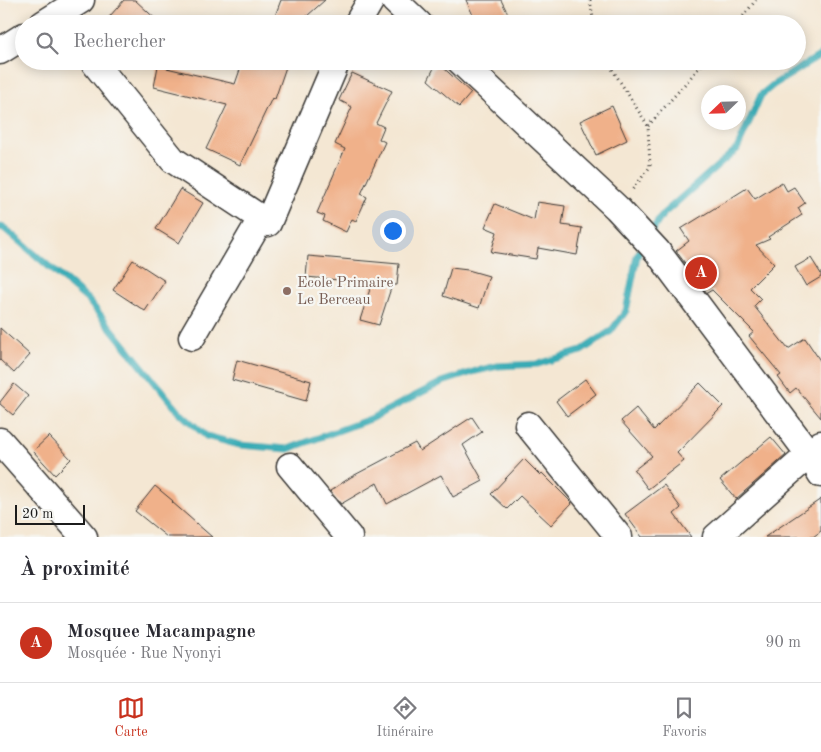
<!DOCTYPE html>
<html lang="fr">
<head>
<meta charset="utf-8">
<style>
  :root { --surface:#fff; --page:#f2f2f3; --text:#2b2b33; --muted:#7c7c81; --line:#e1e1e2; --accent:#c8321e }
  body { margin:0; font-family:"Old Standard TT",serif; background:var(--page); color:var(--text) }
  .compass { position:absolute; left:701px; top:85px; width:45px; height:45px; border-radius:50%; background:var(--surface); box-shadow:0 2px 12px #0003; rotate:247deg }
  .scale { position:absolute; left:15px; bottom:12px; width:70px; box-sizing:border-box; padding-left:5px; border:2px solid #1c1c1c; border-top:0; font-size:14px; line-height:18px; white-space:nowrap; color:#1c1c1c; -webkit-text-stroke:4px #f6f6f2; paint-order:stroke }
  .you { position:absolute; left:392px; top:230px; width:18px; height:18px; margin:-12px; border:4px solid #fff; border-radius:50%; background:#1a73e8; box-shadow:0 0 0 8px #1a73e833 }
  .badge { display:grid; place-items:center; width:32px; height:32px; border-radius:50%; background:var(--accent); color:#fff; font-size:16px; font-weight:700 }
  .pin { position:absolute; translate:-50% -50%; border:2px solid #fff; box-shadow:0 1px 5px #0006 }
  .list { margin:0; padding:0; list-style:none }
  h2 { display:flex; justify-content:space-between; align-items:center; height:65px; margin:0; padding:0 20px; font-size:21px }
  h2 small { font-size:16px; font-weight:400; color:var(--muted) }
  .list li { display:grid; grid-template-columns:32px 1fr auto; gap:15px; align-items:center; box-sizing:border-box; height:80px; padding:0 20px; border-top:1px solid var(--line) }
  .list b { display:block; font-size:19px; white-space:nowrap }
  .list p { margin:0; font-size:16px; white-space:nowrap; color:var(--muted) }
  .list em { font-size:16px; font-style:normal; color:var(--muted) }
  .icon { flex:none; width:28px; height:28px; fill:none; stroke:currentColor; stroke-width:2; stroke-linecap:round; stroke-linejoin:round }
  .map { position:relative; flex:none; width:821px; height:537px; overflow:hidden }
  .search { position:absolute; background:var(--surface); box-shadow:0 2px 12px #0003; left:15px; right:15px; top:15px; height:55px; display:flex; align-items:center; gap:12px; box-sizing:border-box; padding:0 18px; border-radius:28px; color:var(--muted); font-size:19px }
  .sheet { height:145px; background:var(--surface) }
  nav { display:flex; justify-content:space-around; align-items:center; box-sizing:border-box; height:70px; border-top:1px solid var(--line); background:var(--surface); font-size:14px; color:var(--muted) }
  nav a { display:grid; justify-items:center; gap:2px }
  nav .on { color:var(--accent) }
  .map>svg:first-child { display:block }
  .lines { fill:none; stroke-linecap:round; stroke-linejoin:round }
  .stream { stroke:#39abb5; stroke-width:7 }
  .building { fill:#f0b18a }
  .minor-casing { stroke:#3c3a37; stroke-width:29 }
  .path { stroke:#3c3a37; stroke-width:3; stroke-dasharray:1 4; stroke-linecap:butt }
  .minor { stroke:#fff; stroke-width:26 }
  .education-dot { fill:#8d6e63; stroke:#f6f6f2; stroke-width:2 }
  .labels { text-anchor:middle; stroke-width:4.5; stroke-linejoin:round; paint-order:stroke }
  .education-label { font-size:15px; fill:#785e54; stroke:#f6f6f2; text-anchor:start }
</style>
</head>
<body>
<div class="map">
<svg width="821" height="537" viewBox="0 0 821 537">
  <rect width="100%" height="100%" fill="#f6f6f2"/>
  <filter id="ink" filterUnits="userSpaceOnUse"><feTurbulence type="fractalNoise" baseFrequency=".02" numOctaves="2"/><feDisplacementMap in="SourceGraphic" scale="10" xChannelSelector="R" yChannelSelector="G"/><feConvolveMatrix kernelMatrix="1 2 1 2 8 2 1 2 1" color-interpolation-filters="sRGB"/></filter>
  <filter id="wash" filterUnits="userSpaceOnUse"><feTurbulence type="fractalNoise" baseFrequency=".0096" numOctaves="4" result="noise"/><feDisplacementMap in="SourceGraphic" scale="20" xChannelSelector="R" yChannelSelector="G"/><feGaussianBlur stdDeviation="1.12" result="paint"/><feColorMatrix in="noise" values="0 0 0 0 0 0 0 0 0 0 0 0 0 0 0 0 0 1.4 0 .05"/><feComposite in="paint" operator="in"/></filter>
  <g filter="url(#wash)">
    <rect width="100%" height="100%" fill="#f4e7d3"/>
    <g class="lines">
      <g class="stream">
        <path d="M0,227L4,228L88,300L179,412L206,436L240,445L288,449L370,419L442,382L476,371L498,366L538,364L581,351L611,331L626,311L637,256L644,244"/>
        <path d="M649,235L663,214L737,149L761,95L773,85L821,55"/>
      </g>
    </g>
    <g id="blocks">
      <g class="building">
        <path d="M124,0H135L161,24H103Z"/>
        <path d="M281,0H325L298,24H272Z"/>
        <path d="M466,0H501L513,24H477Z"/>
        <path d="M243,61H288L275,99L272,98L240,165L206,149L227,105L154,87L158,66L235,84Z"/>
        <path d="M437,62L471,93L459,107L428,80Z"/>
        <path d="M352,73L392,91L376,123L384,127L379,139L385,142L361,194L367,197L356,221L352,219L346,232L323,221L325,216L317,213L345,149L335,144L352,107L339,100Z"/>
        <path d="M612,106L627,140L596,155L580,121Z"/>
        <path d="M782,182L787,191L794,187L805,203L798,208L802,215L768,237L770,239L756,245L774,264L750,288L761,299L754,306L788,349L805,338L821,362V418L796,388L790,393L778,377L781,375L749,336L754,332L712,290L707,293L676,251L689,241L681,229L747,188L755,199Z"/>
        <path d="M180,189L203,203L179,243L156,229Z"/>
        <path d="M537,202L565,206L562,225L582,228L577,255L538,248L536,259L491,252L497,232L485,227L495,204L534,220Z"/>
        <path d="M308,256L399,264L397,285H392L379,325L360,320L372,283L306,277Z"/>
        <path d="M811,258L821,274V277L806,286L795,267Z"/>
        <path d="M133,260L165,281L145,311L113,290Z"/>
        <path d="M451,268L468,270L489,276L479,308L443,296Z"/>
        <path d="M0,328L30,355L14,373L0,360Z"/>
        <path d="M237,360L311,381L306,401L232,380Z"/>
        <path d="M585,379L596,394L567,416L556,401Z"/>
        <path d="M700,383L723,406L677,453L684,461L648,489L634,470L652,456L621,421L636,408L654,430Z"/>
        <path d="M14,384L28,396L13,415L0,404V402Z"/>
        <path d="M472,417L482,432L463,445L483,481L453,497L441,475L387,504L377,483L341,504L330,491L351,477L415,443L420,451Z"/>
        <path d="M49,436L71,459L55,475L33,451Z"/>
        <path d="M771,437L786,455L736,499L720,480Z"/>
        <path d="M524,459L540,475L542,473L572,503L551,525L520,496L507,509L491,494Z"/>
        <path d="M664,485L681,508L674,514L691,537H642L625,514Z"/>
        <path d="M155,486L173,501L172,502L212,537H167L135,511Z"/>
        <path d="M821,499V531L813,537H765Z"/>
      </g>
    </g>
  </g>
  <g filter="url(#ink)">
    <use href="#blocks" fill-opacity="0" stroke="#3c3a37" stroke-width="1"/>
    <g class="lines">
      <g class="minor-casing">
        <g id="minor">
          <path d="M394,0L419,24"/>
          <path d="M43,24L81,0"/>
          <path d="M357,24L371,0"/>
          <path d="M0,51L24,36"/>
          <path d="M93,61L173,160L268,223L337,61"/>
          <path d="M460,61L617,208L657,251L809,454L821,474"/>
          <path d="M192,337L261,219"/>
          <path d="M528,425L619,537"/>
          <path d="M0,441L84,537"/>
          <path d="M290,466L349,537"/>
          <path d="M716,537L821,444"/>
        </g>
      </g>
      <g class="path">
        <path d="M590,0L594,24"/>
        <path d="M737,24L756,0"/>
        <path d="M607,61L648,126L650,167L632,190"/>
        <path d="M648,126L705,61"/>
      </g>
      <use href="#minor" class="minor"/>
    </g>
  </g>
  <circle class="education-dot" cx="287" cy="291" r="5"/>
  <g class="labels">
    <g class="education-label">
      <text x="297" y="287">Ecole Primaire<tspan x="297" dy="17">Le Berceau</tspan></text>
    </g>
  </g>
</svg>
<svg class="compass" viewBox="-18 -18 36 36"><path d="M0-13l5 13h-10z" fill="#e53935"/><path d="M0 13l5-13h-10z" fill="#7c7c81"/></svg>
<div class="scale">20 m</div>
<div class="you"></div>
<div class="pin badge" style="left:701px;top:273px">A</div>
<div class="search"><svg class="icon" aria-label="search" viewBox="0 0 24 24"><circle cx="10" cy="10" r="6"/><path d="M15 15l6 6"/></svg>Rechercher</div>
</div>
<section class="sheet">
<h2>À proximité<small></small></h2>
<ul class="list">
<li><span class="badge">A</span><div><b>Mosquee Macampagne</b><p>Mosquée · Rue Nyonyi</p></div><em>90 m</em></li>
</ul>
</section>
<nav>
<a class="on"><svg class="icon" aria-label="map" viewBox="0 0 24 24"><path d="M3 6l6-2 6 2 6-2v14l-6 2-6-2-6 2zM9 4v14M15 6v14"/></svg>Carte</a>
<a><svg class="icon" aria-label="directions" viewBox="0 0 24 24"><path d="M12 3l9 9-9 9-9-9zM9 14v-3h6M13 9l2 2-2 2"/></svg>Itinéraire</a>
<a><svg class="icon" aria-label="saved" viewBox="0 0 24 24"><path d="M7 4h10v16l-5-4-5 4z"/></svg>Favoris</a>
</nav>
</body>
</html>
